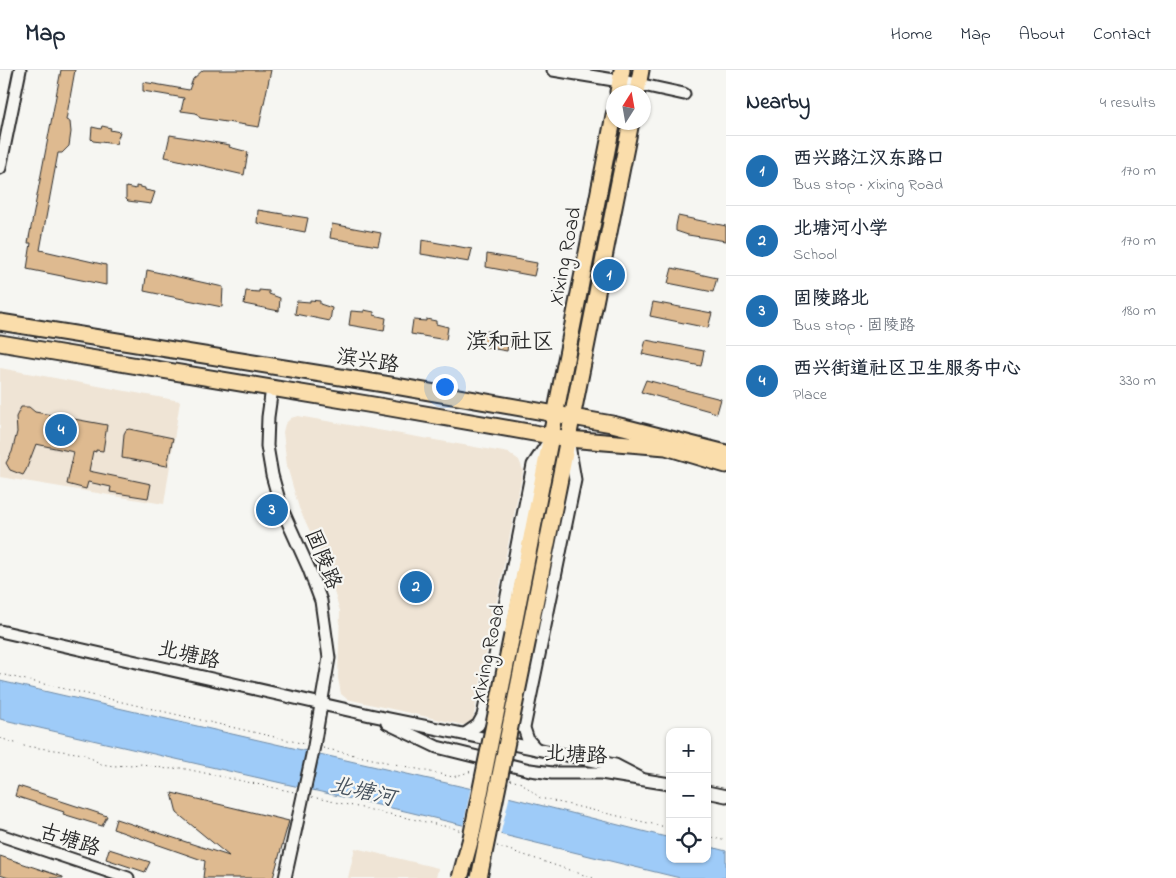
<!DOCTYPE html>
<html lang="en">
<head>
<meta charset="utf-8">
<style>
  :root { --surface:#fff; --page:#f6f6f7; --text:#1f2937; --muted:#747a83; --line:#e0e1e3; --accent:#1f6fb2 }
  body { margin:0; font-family:"Indie Flower","LXGW WenKai TC",sans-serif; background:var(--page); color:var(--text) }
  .controls { position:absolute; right:15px; bottom:15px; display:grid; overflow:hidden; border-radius:10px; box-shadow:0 1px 4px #0004 }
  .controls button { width:45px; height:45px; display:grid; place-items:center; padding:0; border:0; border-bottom:1px solid var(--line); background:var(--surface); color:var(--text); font:25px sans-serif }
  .compass { position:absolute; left:606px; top:15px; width:45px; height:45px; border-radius:50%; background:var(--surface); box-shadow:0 1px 4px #0004; rotate:11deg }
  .you { position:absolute; left:444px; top:316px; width:18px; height:18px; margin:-12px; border:4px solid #fff; border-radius:50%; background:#1a73e8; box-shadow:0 0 0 8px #1a73e833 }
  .badge { display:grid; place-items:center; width:32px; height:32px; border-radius:50%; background:var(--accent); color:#fff; font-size:16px; font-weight:700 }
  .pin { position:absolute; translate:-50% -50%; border:2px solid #fff; box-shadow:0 1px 5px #0006 }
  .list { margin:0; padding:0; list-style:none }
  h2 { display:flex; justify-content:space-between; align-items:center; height:65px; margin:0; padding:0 20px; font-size:21px }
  h2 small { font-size:16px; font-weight:400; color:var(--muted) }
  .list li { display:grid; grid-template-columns:32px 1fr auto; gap:15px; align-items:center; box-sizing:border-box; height:70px; padding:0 20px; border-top:1px solid var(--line) }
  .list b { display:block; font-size:19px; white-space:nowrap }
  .list p { margin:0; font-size:16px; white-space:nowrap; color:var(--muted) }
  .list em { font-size:16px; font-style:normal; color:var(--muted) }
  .icon { flex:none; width:28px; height:28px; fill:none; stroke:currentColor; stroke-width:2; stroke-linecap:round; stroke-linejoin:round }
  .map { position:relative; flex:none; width:726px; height:808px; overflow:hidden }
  header { display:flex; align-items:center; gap:30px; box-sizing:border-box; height:70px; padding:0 25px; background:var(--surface); border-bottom:1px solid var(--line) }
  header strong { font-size:24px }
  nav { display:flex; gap:28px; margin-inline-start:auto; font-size:18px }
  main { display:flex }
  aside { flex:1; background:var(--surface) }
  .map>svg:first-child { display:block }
  .built { fill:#efe4d5 }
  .water { fill:#9ecbf8; stroke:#708ba6 }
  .pier { fill:#f6f6f2 }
  .building { fill:#deba90; stroke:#2b2b2b }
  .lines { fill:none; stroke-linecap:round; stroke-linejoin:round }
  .minor-casing { stroke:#2b2b2b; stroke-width:15 }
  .major-casing { stroke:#2b2b2b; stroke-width:19 }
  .path { stroke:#2b2b2b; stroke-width:1; stroke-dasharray:1 4; stroke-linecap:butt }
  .minor { stroke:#f6f6f2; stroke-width:11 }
  .major { stroke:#faddab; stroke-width:15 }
  .major-bridge-casing { stroke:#2b2b2b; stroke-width:19; stroke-linecap:butt }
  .major-bridge { stroke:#faddab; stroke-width:15 }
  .labels { text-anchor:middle; stroke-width:4.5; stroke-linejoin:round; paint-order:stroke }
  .street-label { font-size:21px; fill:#2b2b2b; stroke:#f6f6f2 }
  .neighbourhood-label { font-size:22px; fill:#2b2b2b; stroke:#f6f6f2 }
  .water-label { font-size:22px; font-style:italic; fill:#48535e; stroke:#f6f6f2 }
</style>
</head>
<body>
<header>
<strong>Map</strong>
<nav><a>Home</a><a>Map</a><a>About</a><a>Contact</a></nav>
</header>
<main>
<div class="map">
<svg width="726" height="808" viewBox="0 0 726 808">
  <rect width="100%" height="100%" fill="#f6f6f2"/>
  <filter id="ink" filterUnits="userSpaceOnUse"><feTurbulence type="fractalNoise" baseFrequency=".02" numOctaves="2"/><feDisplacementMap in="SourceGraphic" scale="10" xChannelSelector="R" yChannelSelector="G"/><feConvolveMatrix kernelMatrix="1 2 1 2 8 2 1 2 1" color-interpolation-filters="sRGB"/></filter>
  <g filter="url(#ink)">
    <g class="built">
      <path d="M0,298L180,331L164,434L0,407Z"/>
      <path d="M298,346L509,383L519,390L523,400L473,649L469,653L463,655L347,629L341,624L338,608L340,541L325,493L299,438L287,396L283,362L285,354L291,348Z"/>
      <path d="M355,778L438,798L436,808H348Z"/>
    </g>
    <path class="water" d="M0,611L512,728L670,768V789H707V776L726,781V808H680L409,742L0,649Z"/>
    <path class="pier" d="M471,716L510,725L500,766L463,757Z"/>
    <g class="building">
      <path d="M61,0H75L66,50L70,52L71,62L69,76L62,83H58L40,180L106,195V215L27,199L31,173H28Z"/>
      <path d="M203,0H271L259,57L200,48L196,43L181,41L184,28L143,21V12L189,20L193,9Z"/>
      <path d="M102,56L111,58L110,60L120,62L116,74L93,71L91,69L92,57L101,59Z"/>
      <path d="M170,65L230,75L229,77L248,82L244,105L165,87Z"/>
      <path d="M136,116L145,118V120L155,122L151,134L128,131L126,129V117L136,119Z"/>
      <path d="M258,140L308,148L305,162L257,153Z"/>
      <path d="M678,146L726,156V171L688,165L676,161V156Z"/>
      <path d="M332,154L381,163L378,176L330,168Z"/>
      <path d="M422,170L472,179L469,192L421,184Z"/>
      <path d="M487,184L537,193L534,206L486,197Z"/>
      <path d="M672,198L717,208L713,222L668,213Z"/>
      <path d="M147,200L223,217L222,237L144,221Z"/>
      <path d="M259,220L269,221V224L280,228L279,241L244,234L246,221L259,222Z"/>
      <path d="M310,230L320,231V234L332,238L330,251L295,244L297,231L310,232Z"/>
      <path d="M653,232L712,243L708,258L650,246Z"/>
      <path d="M364,240L374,242V245L386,248L384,261L349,255L351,241L364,242Z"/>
      <path d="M426,249L436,251V254L448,257L446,270L411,264L413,250L426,251Z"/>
      <path d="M487,261L497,262V265L509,268L507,281L472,275L474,262H487Z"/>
      <path d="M646,270L704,281L701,296L642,284Z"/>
      <path d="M646,310L721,329L717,343L641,322Z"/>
      <path d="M21,337H29L35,342L107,355L103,381L96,380V382L93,381L89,401L151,414L148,428L110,422L111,417L88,412L86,419L67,414L74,382L36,374L26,400L23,405L10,400L6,393L12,382L17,362L16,347Z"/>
      <path d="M129,359L173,368L167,396L122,388L124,364L126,360Z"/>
      <path d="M18,716L59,729L58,730L107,746L102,756L63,744L64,742L15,726Z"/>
      <path d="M172,723L289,751L273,808H203L205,791L113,759L116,749L229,786L177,743Z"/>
      <path d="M109,779L150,792L145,802L106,789Z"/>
      <path d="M0,786L63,807V808H9L0,805Z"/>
    </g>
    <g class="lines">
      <g class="minor-casing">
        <g id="minor">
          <path d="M553,0L638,14L684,24"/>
          <path d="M0,98L20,0"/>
          <path d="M272,318L268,347L267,376L272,405L281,437L309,499L321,531L329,588L314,676L285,808"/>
          <path d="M0,561L370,645L615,695L640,708"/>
          <path d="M387,653L437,677L530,700L552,703H601L670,714"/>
          <path d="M465,664L478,655L483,646L533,395L547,374"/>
          <path d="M536,679L528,670L524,658L575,410L569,375"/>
          <path d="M707,722L726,726"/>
          <path d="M0,765L128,808"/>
        </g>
      </g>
      <g class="major-casing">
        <g id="major">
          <path d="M618,22L622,0"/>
          <path d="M637,22L641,0"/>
          <path d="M0,252L384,314L612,354L726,383"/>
          <path d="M0,273L379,336L568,369L666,377L726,395"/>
          <path d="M512,565L614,45"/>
          <path d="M528,569L631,52"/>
        </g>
      </g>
      <g class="path">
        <path d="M0,604L305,674"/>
        <path d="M0,668L24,676L84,684L101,694L114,696L143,694L167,699L181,698L294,722"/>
        <path d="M323,678L453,707L472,701"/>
        <path d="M510,710L522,713L540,728L670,758"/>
        <path d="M312,727L453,758L461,761"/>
        <path d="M707,766L726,771"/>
        <path d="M497,776L593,808"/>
      </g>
      <use href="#minor" class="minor"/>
      <use href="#major" class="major"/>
      <g class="major-bridge-casing">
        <g id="major-bridge">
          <path d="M460,808L471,768L512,565"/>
          <path d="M479,808L528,569"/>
        </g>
      </g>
      <use href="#major-bridge" class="major-bridge"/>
    </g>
  </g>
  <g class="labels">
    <g class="street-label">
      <text transform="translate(564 186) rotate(-79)" y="7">Xixing Road</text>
      <text transform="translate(368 290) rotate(9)" y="7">滨兴路</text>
      <text transform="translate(324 489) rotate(68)" y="7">固陵路</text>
      <text transform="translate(487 583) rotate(-78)" y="7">Xixing Road</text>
      <text transform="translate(189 584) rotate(13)" y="7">北塘路</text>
      <text transform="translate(576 684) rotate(3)" y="7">北塘路</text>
      <text transform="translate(70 769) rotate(18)" y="7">古塘路</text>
    </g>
    <g class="neighbourhood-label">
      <text x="510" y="278">滨和社区</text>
    </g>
    <g class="water-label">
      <text transform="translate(363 720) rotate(13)" y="8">北塘河</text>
    </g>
  </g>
</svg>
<div class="controls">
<button>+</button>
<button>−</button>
<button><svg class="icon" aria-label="locate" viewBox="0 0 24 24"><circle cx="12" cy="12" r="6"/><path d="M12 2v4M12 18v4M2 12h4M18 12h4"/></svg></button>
</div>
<svg class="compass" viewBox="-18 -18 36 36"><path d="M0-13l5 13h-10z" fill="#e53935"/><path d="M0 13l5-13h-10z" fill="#747a83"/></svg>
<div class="you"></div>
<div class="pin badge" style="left:609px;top:205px">1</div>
<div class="pin badge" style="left:416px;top:517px">2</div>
<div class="pin badge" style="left:272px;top:440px">3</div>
<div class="pin badge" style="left:61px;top:360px">4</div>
</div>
<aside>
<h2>Nearby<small>4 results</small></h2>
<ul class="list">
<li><span class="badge">1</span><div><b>西兴路江汉东路口</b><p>Bus stop · Xixing Road</p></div><em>170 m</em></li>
<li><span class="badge">2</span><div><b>北塘河小学</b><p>School</p></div><em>170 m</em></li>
<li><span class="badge">3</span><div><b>固陵路北</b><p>Bus stop · 固陵路</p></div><em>180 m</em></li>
<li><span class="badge">4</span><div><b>西兴街道社区卫生服务中心</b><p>Place</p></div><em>330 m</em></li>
</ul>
</aside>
</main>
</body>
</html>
